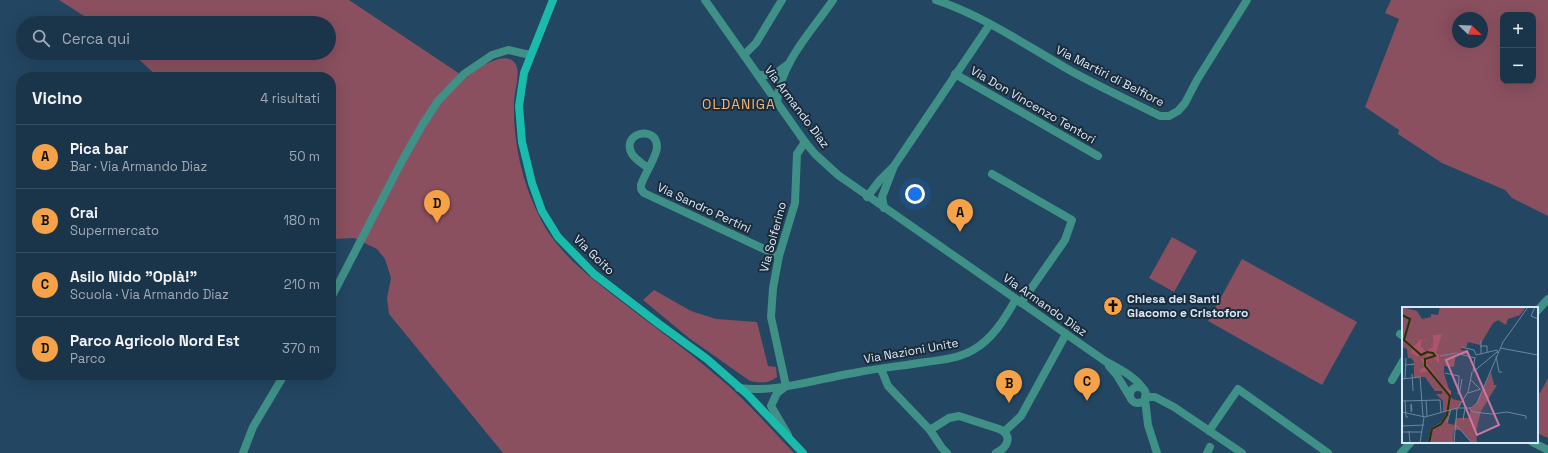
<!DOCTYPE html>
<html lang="it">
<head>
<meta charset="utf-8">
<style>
  :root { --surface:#1a344a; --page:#273f54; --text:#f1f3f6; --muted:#9faab5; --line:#384f62; --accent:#f6a248 }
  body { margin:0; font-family:"Space Grotesk",sans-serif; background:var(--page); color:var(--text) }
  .controls { position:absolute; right:12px; top:12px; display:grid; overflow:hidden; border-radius:8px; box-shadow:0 4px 16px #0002 }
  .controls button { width:36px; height:36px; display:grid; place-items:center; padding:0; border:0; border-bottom:1px solid var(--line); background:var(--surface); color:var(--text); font:20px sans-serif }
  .compass { position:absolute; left:1452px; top:12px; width:36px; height:36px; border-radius:50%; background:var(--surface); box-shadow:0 4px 16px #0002; rotate:113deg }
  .you { position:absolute; left:915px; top:194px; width:14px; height:14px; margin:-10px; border:3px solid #fff; border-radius:50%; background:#1a73e8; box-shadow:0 0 0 6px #1a73e833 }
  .badge { display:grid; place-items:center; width:26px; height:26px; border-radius:50%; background:var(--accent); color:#111; font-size:13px; font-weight:700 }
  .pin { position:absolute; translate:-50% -33px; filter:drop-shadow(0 1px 2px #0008) }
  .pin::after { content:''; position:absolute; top:21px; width:14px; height:12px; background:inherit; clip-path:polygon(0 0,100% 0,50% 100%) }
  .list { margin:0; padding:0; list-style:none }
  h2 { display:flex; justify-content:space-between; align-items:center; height:52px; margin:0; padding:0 16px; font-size:17px }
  h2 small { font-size:13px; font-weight:400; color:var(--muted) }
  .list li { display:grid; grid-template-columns:26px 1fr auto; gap:12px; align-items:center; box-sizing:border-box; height:64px; padding:0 16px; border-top:1px solid var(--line) }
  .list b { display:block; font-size:15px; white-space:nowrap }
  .list p { margin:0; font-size:13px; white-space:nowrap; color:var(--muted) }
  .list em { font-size:13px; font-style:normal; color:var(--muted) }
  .icon { flex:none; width:22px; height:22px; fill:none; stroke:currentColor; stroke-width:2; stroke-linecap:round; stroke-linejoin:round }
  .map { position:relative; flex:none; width:1548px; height:453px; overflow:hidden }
  .search { position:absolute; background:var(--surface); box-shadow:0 4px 16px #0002; left:16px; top:16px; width:320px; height:44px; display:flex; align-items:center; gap:10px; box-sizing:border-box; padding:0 14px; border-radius:22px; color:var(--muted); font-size:15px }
  .panel { position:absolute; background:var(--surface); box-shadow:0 4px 16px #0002; left:16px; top:72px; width:320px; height:308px; border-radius:16px }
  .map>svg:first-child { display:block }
  .green { fill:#8a505f; fill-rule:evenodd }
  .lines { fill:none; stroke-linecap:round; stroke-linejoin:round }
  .street { stroke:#3f9086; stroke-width:8 }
  .secondary { stroke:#1abbab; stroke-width:8 }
  .labels { text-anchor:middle; stroke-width:4; stroke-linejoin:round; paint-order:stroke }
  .street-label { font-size:12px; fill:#d6e9fb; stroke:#1c2b38 }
  .poi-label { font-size:12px; font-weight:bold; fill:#d6e9fb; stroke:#1c2b38; text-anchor:start }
  .quarter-label { font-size:14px; letter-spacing:1px; fill:#f2b77e; stroke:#1c2b38 }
  .inset-river { fill:none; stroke:#253201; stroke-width:2 }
  .inset-road { fill:none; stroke:#6b879f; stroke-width:1 }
  .view { fill:#cb76a3; fill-opacity:0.15; stroke:#cb76a3; stroke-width:2 }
  .inset-edge { fill:none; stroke:#d6e9fb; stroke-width:2 }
</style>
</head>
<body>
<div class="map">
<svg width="1548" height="453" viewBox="0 0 1548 453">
  <rect width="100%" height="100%" fill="#234662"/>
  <g class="green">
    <path d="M59,0H349L466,78C475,70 503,50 514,62C522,69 514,92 514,103C513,141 522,182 539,216C557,253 591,278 622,302C654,327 687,350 717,376C745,399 769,427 794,453H503L389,314L387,298L391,278L385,259L377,249L354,238L334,239L331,238V77H158L132,53H329V23H95Z"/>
    <path d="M1391,0H1548V216L1512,198L1505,190L1442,163L1398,134L1399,130L1365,107L1399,19L1385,13ZM1503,15H1533V81H1503ZM1458,18H1482V42H1458Z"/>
    <path d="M1172,237L1197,251L1174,292L1149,278Z"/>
    <path d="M1242,259L1357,322L1322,385L1208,321Z"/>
    <path d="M654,290L691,311L716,319L757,322L768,366L776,367L777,377C768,384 760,383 750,381L689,338L643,300Z"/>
    <path d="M1548,378V438L1537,433V392L1540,393Z"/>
  </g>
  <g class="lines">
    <g class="street">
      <path d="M705,0L805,142L815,154L838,175L1105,361C1119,369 1135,376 1144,390"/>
      <path d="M936,0C984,16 1027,46 1071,71C1100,87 1130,101 1160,116H1169L1178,111L1185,103L1197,80L1247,0"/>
      <path d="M744,55L756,43L782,0"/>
      <path d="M955,74L1098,156"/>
      <path d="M758,75H774L787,65"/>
      <path d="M777,102C780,63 812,31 833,0"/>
      <path d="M648,168C643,164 636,160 632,154C620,133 657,124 657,147C657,156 644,175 641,185V189L644,193L779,256"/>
      <path d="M992,174L1072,220L1065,240L1021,303"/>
      <path d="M867,197L880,180L892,168"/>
      <path d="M884,208L882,197L894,166L990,24"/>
      <path d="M331,298L403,159L423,124L438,101L464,74L492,55L508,50L530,55"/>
      <path d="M1537,311L1548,299"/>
      <path d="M1400,334L1403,336"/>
      <path d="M1109,366L1116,374L1130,397"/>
      <path d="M881,369L888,386L930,430"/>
      <path d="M1392,380L1403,361"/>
      <path d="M786,386L771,317L773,288L779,256L795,203L797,154L805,142"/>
      <circle cx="1138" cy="395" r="8"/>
      <path d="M785,387L777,393L771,406L788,435"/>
      <path d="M739,388C778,393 816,379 854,373C878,368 902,366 926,362C942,360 959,358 973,350C993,339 1005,318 1016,299"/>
      <path d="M1145,397H1155L1174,407L1242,453"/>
      <path d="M1145,399L1148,425L1157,453"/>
      <path d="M1209,431L1238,389L1328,453"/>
      <path d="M1004,432L1021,416L1066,334"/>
      <path d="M1532,442L1548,450"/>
      <path d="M243,453L253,427L284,375"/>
      <path d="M947,453L942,448L930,430L949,418L959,416L999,429C1014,435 1007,448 996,453"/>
      <path d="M1207,453L1210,447"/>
      <path d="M1401,453L1411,442"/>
    </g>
    <path class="secondary" d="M553,0L524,73L519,106L522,142L532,183L542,211L558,237L594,274L659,324L707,359L747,394L803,453"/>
  </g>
  <defs>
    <g id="church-disc" transform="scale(1)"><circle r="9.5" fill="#f6a248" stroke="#1c2b38"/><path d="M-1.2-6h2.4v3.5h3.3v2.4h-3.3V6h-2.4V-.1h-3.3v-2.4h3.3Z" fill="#111"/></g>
  </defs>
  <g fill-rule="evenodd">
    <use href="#church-disc" x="1113" y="306"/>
  </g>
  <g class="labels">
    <g class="street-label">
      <text transform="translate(1110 76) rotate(27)" y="4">Via Martiri di Belfiore</text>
      <text transform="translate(1033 105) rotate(30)" y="4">Via Don Vincenzo Tentori</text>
      <text transform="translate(797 107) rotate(53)" y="4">Via Armando Diaz</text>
      <text transform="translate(704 208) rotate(25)" y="4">Via Sandro Pertini</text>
      <text transform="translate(773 237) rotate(-75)" y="4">Via Solferino</text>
      <text transform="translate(594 255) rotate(44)" y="4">Via Goito</text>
      <text transform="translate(1045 305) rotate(35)" y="4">Via Armando Diaz</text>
      <text transform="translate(911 351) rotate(-10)" y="4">Via Nazioni Unite</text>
    </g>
    <g class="poi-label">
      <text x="1127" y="303">Chiesa dei Santi<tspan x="1127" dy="14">Giacomo e Cristoforo</tspan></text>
    </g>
    <g class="quarter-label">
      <text x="739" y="109">OLDANIGA</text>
    </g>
  </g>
  <g transform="translate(1402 307)">
    <rect width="136" height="136" fill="#234662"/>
    <path d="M0,0L15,4L20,12L29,10V7L36,8L38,0H124L118,8L106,12L104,18L96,13L91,16L78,38L66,35L64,41L59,40V43L65,44V47L54,46L52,60L42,59V66L50,92L60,94L56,103L48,102L45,116L52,118L54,111H68V102L74,98L89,65L92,78H95L79,104L74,124L75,136H70L59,123H52L51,136H26L29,122L39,116L45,105L41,104V94L34,87H40V84H33L23,70H12V55L9,51H6L5,42L0,40Z" fill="#8a505f"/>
    <path d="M40,27L34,46L37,48V56L32,51L29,52L30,56L27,52L24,56L40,77L49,84V94L45,112L32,122L26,136L29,121L38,116L45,107L48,90L28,64L18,66V62L24,60L18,51L22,53L27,42L31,40V29H27ZM2,28L8,38L12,39L18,33L27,32L19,34V39L24,45L22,47H18L17,50L9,46L10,40L2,34Z" fill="#ad536c"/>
    <path class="inset-river" d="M0,8L8,12L2,33L19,48L25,45L31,46L33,49L23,52V59L48,89L45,108L39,117L30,122L27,136"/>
    <path class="inset-road" d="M133,0L129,9L136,12M78,39H85V45M59,40L72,43L74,48M98,41L136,48M79,47V33M74,48L95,43L96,46M38,49L54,46L73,51M94,49L97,65H100M3,58L12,57L9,58M71,64L73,50M71,65L95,45M43,66L57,69L56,87M10,67L11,84M0,72L18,70L21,109M3,72L4,51M69,73L78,82M66,86L79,82M57,88L60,72M0,94L38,93L39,105M3,94L4,110H6M24,94L25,109M57,101H69L75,96L101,35L126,0M67,101L71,105L90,107L105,105L124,109V112M0,105L23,110L55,101M9,105L10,103L9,97V104M61,113L63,101M45,116L49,102M54,118L70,136M0,119L22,118M7,124L8,136M0,125H20M18,136L22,110M52,136L55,102L66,85L70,65"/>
    <path class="view" d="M65,44L97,118L75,128L44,53Z"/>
    <rect width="136" height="136" class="inset-edge"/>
  </g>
</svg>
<div class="controls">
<button>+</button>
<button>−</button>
</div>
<svg class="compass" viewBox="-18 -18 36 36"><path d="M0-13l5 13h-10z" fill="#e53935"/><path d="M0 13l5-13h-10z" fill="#9faab5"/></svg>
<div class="you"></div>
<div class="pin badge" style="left:960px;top:232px">A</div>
<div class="pin badge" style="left:1009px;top:403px">B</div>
<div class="pin badge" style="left:1087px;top:401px">C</div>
<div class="pin badge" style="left:437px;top:223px">D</div>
<div class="search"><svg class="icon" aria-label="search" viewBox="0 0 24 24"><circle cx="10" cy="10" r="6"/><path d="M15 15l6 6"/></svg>Cerca qui</div>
<section class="panel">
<h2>Vicino<small>4 risultati</small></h2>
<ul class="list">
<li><span class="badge">A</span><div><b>Pica bar</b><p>Bar · Via Armando Diaz</p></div><em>50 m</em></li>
<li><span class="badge">B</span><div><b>Crai</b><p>Supermercato</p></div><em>180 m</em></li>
<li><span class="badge">C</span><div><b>Asilo Nido &quot;Oplà!&quot;</b><p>Scuola · Via Armando Diaz</p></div><em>210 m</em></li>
<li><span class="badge">D</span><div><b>Parco Agricolo Nord Est</b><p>Parco</p></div><em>370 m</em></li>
</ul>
</section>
</div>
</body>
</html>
